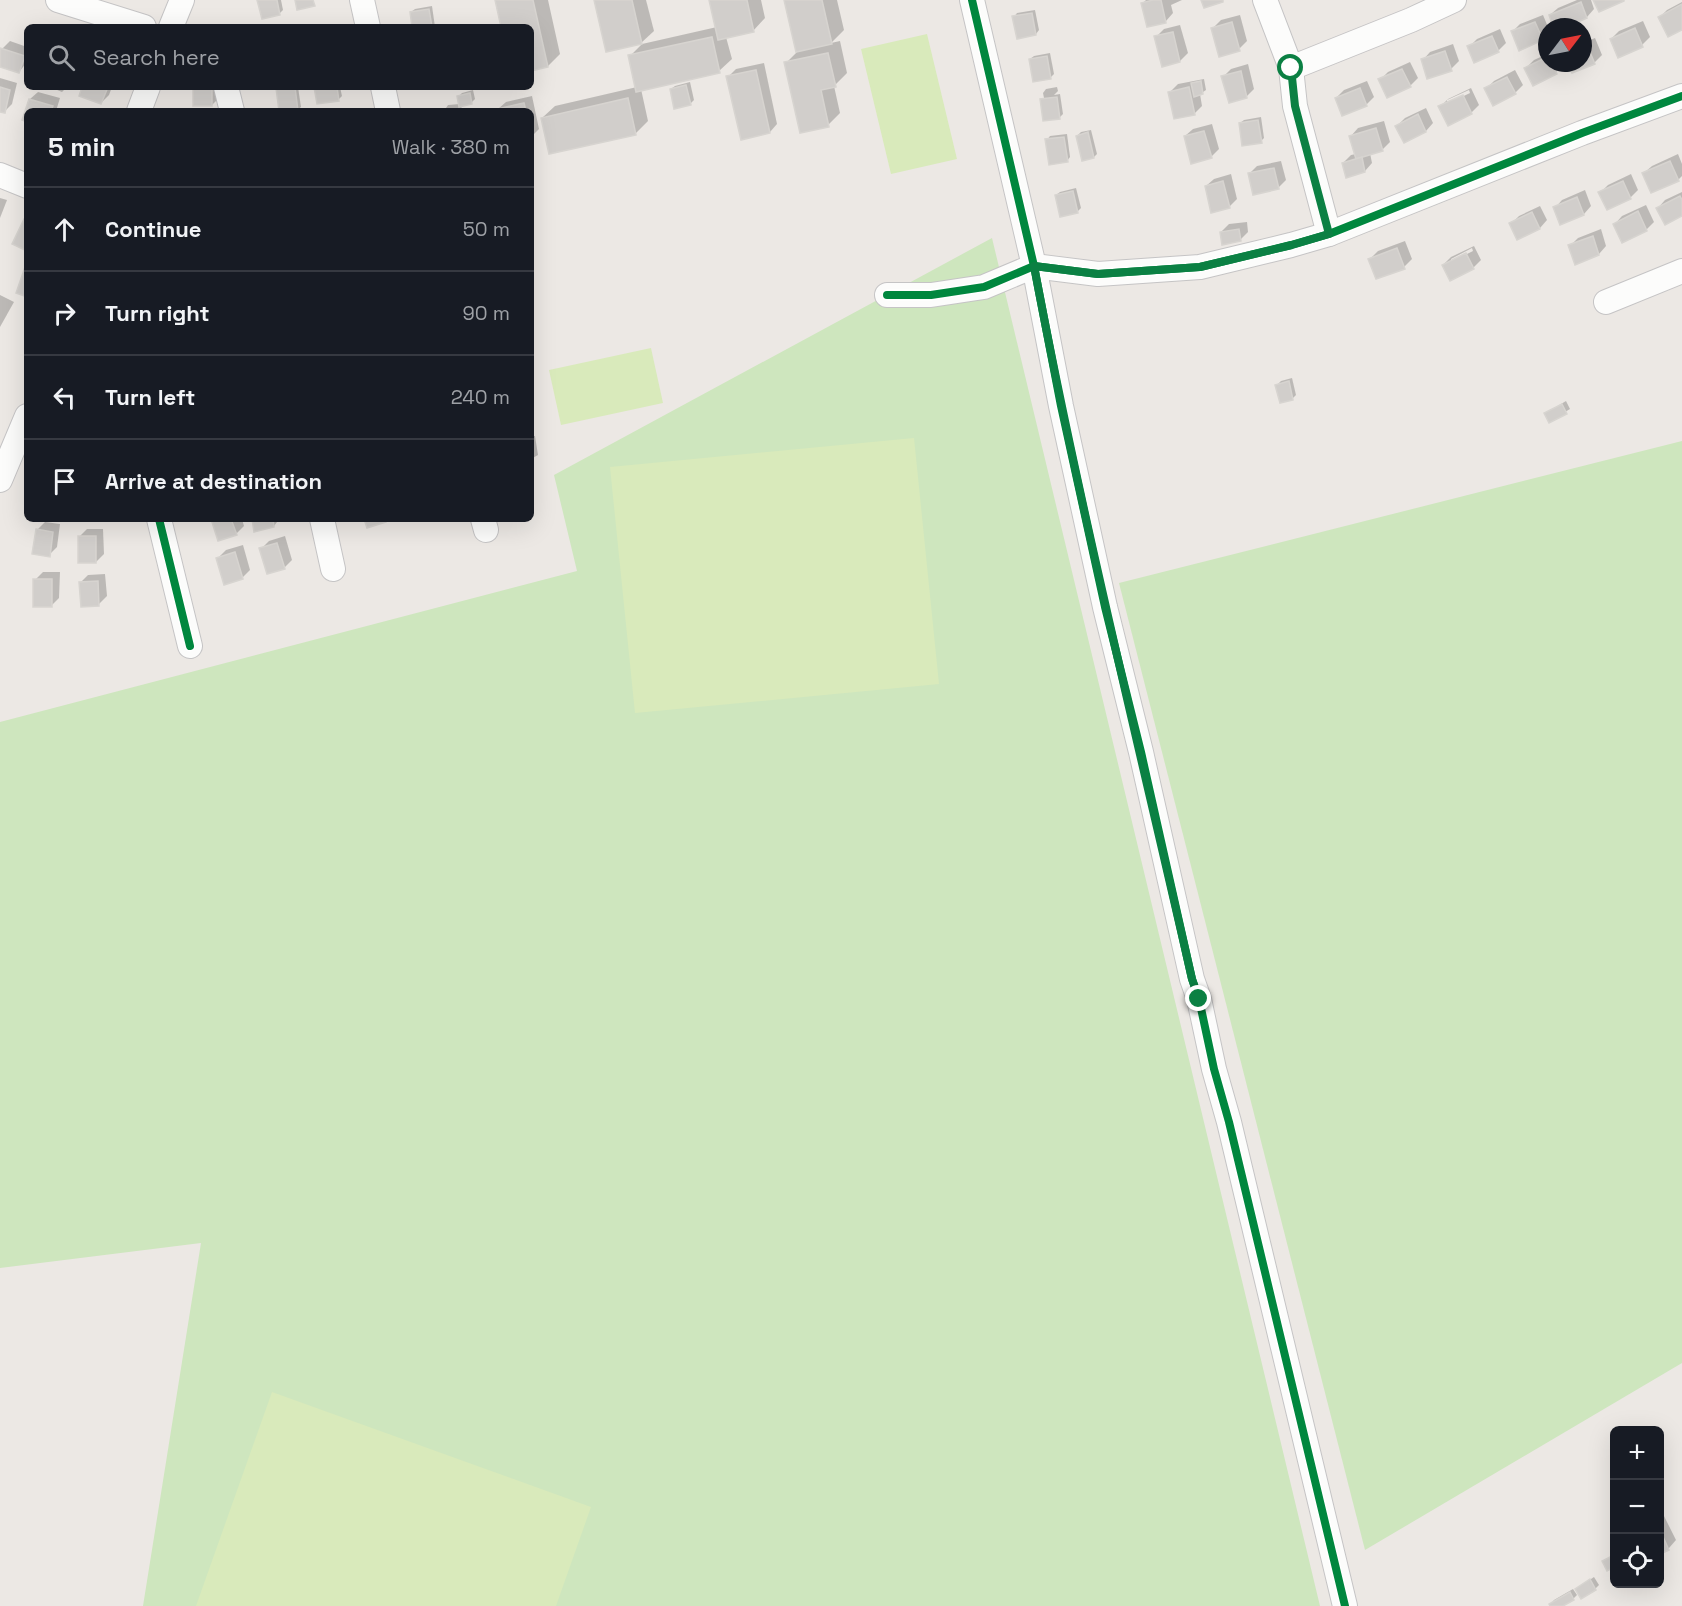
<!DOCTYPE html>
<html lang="en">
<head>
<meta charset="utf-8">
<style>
  :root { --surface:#171b24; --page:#20242c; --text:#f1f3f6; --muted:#9ea1a6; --line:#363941 }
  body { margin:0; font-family:"Space Grotesk",sans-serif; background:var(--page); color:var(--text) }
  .controls { position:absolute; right:18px; bottom:18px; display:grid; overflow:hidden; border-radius:9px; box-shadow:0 6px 24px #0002 }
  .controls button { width:54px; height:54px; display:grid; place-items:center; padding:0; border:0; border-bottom:2px solid var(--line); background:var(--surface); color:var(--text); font:30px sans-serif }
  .compass { position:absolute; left:1538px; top:18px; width:54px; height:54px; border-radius:50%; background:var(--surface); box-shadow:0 6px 24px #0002; rotate:58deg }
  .stop { position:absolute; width:18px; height:18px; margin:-14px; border:4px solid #0b8043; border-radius:50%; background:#fff }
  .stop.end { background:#0b8043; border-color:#fff; box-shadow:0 2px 6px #0008 }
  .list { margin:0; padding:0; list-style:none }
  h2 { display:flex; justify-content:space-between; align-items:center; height:78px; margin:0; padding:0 24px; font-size:26px }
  h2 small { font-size:20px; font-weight:400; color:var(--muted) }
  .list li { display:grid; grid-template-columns:39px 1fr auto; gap:18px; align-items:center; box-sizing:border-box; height:84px; padding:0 24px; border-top:2px solid var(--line) }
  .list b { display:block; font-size:22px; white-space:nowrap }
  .list em { font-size:20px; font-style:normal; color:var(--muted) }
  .icon { flex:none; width:33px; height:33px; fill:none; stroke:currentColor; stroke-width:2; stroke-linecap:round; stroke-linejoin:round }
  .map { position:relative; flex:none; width:1682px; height:1606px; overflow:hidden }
  .search { position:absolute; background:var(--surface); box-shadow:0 6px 24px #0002; left:24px; top:24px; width:510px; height:66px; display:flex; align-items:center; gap:15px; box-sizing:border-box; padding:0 21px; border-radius:9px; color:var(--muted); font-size:22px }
  .panel { position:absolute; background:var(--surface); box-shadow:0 6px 24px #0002; left:24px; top:108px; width:510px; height:414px; border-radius:9px }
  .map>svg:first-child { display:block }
  .green { fill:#cee6be }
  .pitch { fill:#d9eabb }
  .shadow { fill:#0003; fill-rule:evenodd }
  .building { fill:#d1cecb; stroke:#d7d4d0; stroke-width:1.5 }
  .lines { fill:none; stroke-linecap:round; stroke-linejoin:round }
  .minor-casing { stroke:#c5c4c5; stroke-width:26 }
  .minor { stroke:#fcfcfb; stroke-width:24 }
  .cycleway-casing { stroke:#fff; stroke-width:11 }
  .cycleway { stroke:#00873e; stroke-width:8 }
  .route { stroke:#0b8043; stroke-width:8 }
</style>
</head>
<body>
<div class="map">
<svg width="1682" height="1606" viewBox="0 0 1682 1606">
  <rect width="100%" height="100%" fill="#ece8e4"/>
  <g class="green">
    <path d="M992,238L1320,1606H143L201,1243L0,1268V722L577,571L554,475Z"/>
    <path d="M1682,441V1363L1365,1550L1119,583Z"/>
  </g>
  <g class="pitch">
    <path d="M927,34L957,159L891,174L861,49Z"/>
    <path d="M651,348L663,403L561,425L549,370Z"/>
    <path d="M914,438L939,684L635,713L610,467Z"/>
    <path d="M272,1392L591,1507L556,1606H196Z"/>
  </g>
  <g class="shadow">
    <path d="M259,0H281L283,10L279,14Z"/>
    <path d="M497,0H548L560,54L548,66L531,70V27H503Z"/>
    <path d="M595,0H646L654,31L641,43Z"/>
    <path d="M710,0H761L765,18L753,31L726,37L732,59L719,71L641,89L648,121L636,133L542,118L555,106L637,87L630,56L642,44L717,27Z"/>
    <path d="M786,0H837L844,30L831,43L840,41L847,73L834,86L840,113L828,125L786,63L798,51Z"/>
    <path d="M1146,0H1182L1171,5L1173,13L1166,21L1142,4Z"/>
    <path d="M1577,0H1591L1594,9L1587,17L1562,27H1555L1550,15L1558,8Z"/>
    <path d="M1682,2V28L1659,18L1667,10Z"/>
    <path d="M432,6L435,27H414L411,12L415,9Z"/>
    <path d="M1035,10L1039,30L1036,34L1014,17L1017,13Z"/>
    <path d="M1240,15L1247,41L1239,49L1213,28L1221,20Z"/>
    <path d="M1543,15L1548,27L1547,34L1542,39L1512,32L1520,24Z"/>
    <path d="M1643,21L1650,37L1642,45L1618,56L1611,39L1619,31Z"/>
    <path d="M1180,25L1188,53L1180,61L1156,37L1164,29Z"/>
    <path d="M1500,29L1506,43L1498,51L1469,47L1477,39Z"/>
    <path d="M1595,38L1602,55L1594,63L1572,71L1569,63H1583V43Z"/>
    <path d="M10,41L27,47V62L19,72L0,65L2,49Z"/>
    <path d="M1453,44L1459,61L1451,69L1423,60L1430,52Z"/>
    <path d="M1050,53L1054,74L1050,78L1030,59L1034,56Z"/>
    <path d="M1547,54V63L1564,64L1556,72L1533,84L1526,68L1534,60Z"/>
    <path d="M1410,62L1418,78L1410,86L1380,80L1388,72Z"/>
    <path d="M764,63L777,124L770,132L728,77L736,69Z"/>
    <path d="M1248,64L1254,89L1246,97L1223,77L1231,69Z"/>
    <path d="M1515,70L1523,85L1515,93L1486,89L1494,81Z"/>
    <path d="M0,78L17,83L12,104L4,112L0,111Z"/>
    <path d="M1204,79L1206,90L1200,94L1202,106L1194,114L1170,92L1178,84Z"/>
    <path d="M1367,81L1374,97L1366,105L1336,98L1344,90Z"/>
    <path d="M690,82L694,100L690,104L671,89L675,86Z"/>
    <path d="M50,87H67L62,92Z"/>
    <path d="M84,87H112L109,95L101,103Z"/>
    <path d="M194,87H219L220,97L212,105Z"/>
    <path d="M280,87H298L301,107L297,110L281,111L278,89Z"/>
    <path d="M315,87H340L342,96L338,100Z"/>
    <path d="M1057,87L1058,91L1054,95L1060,94L1063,114L1060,117L1042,100L1044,98L1043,93L1046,89Z"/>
    <path d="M1471,88L1479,105L1471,113L1440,107L1448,99ZM1469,90L1470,93L1447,104V100Z"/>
    <path d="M473,90L475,99L471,103L461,105L462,111H444L448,105L460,104L459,96L462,93Z"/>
    <path d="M38,92L60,98L56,111H27V120L24,119L30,99Z"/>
    <path d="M532,96L539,129L531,137V111L498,109L506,102Z"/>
    <path d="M1426,108L1433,123L1426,131L1405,141L1397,126L1405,118Z"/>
    <path d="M179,110H198V111H177Z"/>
    <path d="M1261,117L1264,138L1261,141L1240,123L1244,120Z"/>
    <path d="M1384,121L1390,142L1382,150L1370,153L1372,163L1365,171L1343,163L1351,155L1356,154L1351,136L1358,128Z"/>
    <path d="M1212,124L1219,149L1211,157L1185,136L1193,129Z"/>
    <path d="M1091,130L1097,154L1094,157L1077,136L1081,132Z"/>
    <path d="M1067,134L1070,157L1067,161L1047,140L1050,136Z"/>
    <path d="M1678,154L1682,164V176L1678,180L1644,173L1652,166Z"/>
    <path d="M1281,161L1286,180L1278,188L1249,174L1257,166Z"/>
    <path d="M1231,174L1237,199L1229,207L1206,186L1214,179Z"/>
    <path d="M1631,174L1638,190L1630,198L1600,193L1608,185Z"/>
    <path d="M1076,188L1081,208L1077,212L1056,195L1060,192Z"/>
    <path d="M1585,190L1591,206L1584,214L1561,223L1555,208L1562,200Z"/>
    <path d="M1682,192V215L1658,208L1665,200Z"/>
    <path d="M0,198L7,200L0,218Z"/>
    <path d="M1646,205L1654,222L1646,230L1615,224L1622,216Z"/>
    <path d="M1540,206L1547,220L1540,228L1511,224L1519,216Z"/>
    <path d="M1247,222L1248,232L1240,240L1221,232L1229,224Z"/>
    <path d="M1601,229L1606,246L1599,254L1570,246L1578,238Z"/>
    <path d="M1405,241L1412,259L1404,267L1370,259L1378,251Z"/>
    <path d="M1474,246L1481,260L1473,268L1443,265L1451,257ZM1472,248L1473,251L1451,262V259Z"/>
    <path d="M0,295L14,302L0,327Z"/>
    <path d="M1292,378L1296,395L1293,398L1281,401L1277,385L1281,381Z"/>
    <path d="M1566,401L1570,409L1550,421L1546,413Z"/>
    <path d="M531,436H535L538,455L531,459Z"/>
    <path d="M212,519H242L244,526L236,534Z"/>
    <path d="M253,519H276L277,522L274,526Z"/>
    <path d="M45,522L60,524L57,547L49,555L37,530Z"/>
    <path d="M87,529H103L104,554L96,562L79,537Z"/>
    <path d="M285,536L292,560L284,568L261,549L269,541Z"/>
    <path d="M243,545L250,570L242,578L218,558L226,550Z"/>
    <path d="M43,572H60L59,598L51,606L35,580Z"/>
    <path d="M105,574L107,596L99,604L81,582L88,575Z"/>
    <path d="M1660,1508L1676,1540L1669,1548L1660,1553Z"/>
    <path d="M1594,1577L1599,1585L1595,1589H1576Z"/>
    <path d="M1573,1589L1577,1595L1573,1599L1560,1606H1552L1551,1604L1554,1600Z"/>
  </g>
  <g class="building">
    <path d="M257,0H277L280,15L262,19Z"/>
    <path d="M295,0H313L315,6L297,10Z"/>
    <path d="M495,0H533L548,67L531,71V27H501Z"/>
    <path d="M594,0H632L642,44L606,52Z"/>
    <path d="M709,0H747L754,32L718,40Z"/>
    <path d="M784,0H822L832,44L796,52Z"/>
    <path d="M1153,0H1161L1166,23L1147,27L1141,3Z"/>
    <path d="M1201,0H1223V2L1204,8Z"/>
    <path d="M1593,0H1624V1L1599,12Z"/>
    <path d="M1581,2L1587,18L1566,27H1553L1549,15Z"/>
    <path d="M1682,4V30L1668,37L1658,17Z"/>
    <path d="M429,9L432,27H412L410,12Z"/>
    <path d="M1032,13L1036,35L1017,39L1012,16Z"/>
    <path d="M1232,22L1240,51L1219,57L1211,28Z"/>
    <path d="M1535,22L1543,40L1519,51L1511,31Z"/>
    <path d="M1635,28L1643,47L1618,58L1610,39Z"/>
    <path d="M1173,32L1180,62L1162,67L1154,36Z"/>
    <path d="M1492,36L1499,52L1474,63L1467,46Z"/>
    <path d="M712,37L720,73L636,92L628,55Z"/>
    <path d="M1587,45L1595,64L1572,73L1567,63H1583V46Z"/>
    <path d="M0,48L25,56L19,73L0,67Z"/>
    <path d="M1445,51L1452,71L1427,79L1421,59Z"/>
    <path d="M828,53L836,87L821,90L829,127L800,133L784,62Z"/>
    <path d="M1047,56L1051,79L1033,82L1029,59Z"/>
    <path d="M1547,57V63H1552L1557,74L1533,86L1524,68Z"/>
    <path d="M1402,69L1411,87L1387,98L1378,79Z"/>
    <path d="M756,70L770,133L741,140L726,76Z"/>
    <path d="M1241,71L1247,98L1229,103L1221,76Z"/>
    <path d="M1507,77L1516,94L1493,106L1484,88Z"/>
    <path d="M1201,81L1203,94L1194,97L1191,83Z"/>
    <path d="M686,85L691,105L674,109L670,89Z"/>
    <path d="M0,87L10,90L5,113L0,112Z"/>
    <path d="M82,87H108L101,104L79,96Z"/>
    <rect x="193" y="87" width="19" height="19"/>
    <path d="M295,87L298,111H279L276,88Z"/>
    <path d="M314,87H337L339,101L317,104Z"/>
    <path d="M1189,87L1195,115L1174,119L1168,92Z"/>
    <path d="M1360,88L1367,106L1342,116L1335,98Z"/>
    <path d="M470,93L472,104L459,107L457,96Z"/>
    <path d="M1463,95L1472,114L1448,126L1438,106Z"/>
    <path d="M1057,97L1060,119L1043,121L1040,99Z"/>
    <path d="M628,98L636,135L549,154L541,118Z"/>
    <path d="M29,99L53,106L51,111H27V122L22,120Z"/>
    <path d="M524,103L526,111H497V109Z"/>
    <path d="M1418,114L1426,132L1404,143L1395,126Z"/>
    <path d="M1258,120L1262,143L1242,146L1239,123Z"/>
    <path d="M1376,128L1383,151L1356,159L1349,136Z"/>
    <path d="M1204,131L1212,158L1191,164L1184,136Z"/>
    <path d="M1088,132L1094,158L1082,161L1076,136Z"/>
    <path d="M1064,137L1068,162L1049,165L1045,139Z"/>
    <path d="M1362,157L1365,172L1346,178L1342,163Z"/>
    <path d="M1670,161L1679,181L1651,193L1642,173Z"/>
    <path d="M1274,168L1279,189L1253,195L1248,173Z"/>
    <path d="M1223,181L1230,208L1211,213L1205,186Z"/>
    <path d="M1623,181L1631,199L1607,210L1598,192Z"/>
    <path d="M1073,191L1078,213L1060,217L1055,195Z"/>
    <path d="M1680,196L1682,200V216L1665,225L1656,208Z"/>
    <path d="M1577,197L1584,215L1560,225L1553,207Z"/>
    <path d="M1638,211L1647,231L1622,243L1613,224Z"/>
    <path d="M1532,212L1540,229L1517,240L1509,223Z"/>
    <path d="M24,219L27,221V251L12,244Z"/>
    <path d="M1239,229L1241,241L1222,245L1220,232Z"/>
    <path d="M1593,236L1599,255L1575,265L1568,245Z"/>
    <path d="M1397,248L1405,269L1376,279L1368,259Z"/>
    <path d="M1466,253L1474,269L1450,281L1442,265Z"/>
    <path d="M25,267L27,268V297L16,293Z"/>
    <path d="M1289,381L1293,400L1280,403L1275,385Z"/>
    <path d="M1562,404L1567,414L1549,423L1544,413Z"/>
    <path d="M211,519H231L237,535L218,541Z"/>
    <path d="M252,519H273L274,527L254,532Z"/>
    <path d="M364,519H385L386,522L367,528Z"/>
    <path d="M36,529L53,532L50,557L32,554Z"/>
    <rect x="78" y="536" width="18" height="27"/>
    <path d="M277,543L285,569L267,574L259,548Z"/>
    <path d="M235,552L243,579L224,585L216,558Z"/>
    <rect x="33" y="579" width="19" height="28"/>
    <path d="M98,581L99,606L81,607L79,582Z"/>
    <path d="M1660,1530L1669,1550L1660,1554Z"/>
    <path d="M1614,1555V1567L1607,1571L1602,1561Z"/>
    <path d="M1590,1579L1596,1590L1581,1599L1575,1589Z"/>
    <path d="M1570,1592L1574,1600L1563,1606H1550L1549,1604Z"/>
  </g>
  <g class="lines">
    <g class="minor-casing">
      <g id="minor">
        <path d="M58,0L144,27"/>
        <path d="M362,0L368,27"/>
        <path d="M972,0L1034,266L1061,406L1105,607L1141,752L1192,979L1199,999L1214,1069L1229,1122L1345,1606"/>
        <path d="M1265,0L1291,68L1295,106L1329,234"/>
        <path d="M171,27L182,0"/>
        <path d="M1291,68L1411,20L1454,0"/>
        <path d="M226,87L232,111"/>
        <path d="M383,87L388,111"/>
        <path d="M139,111L148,87"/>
        <path d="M0,175L27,186"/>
        <path d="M887,295H931L984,287L1034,266L1098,274L1200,267L1291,245L1329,234L1582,133L1682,96"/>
        <path d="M1606,302L1682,271"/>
        <path d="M0,480L27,416"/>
        <path d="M159,519L190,646"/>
        <path d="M322,519L333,569"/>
        <path d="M483,519L486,530"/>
      </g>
    </g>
    <use href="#minor" class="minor"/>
    <g class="cycleway-casing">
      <g id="cycleway">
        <path d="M972,0L1034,266L1061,406L1105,607L1141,752L1192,979L1199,999L1214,1069L1229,1122L1345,1606"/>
        <path d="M887,295H931L984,287L1034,266L1098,274L1200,267L1291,245L1329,234L1582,133L1682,96"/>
        <path d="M159,519L190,646"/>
      </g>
    </g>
    <use href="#cycleway" class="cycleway"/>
  </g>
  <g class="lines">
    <path class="route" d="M1199,999L1192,979C1138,742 1079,505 1034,266L1098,274L1200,267L1292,245L1329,234L1295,106L1291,68"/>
  </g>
</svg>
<div class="controls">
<button>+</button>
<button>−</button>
<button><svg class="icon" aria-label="locate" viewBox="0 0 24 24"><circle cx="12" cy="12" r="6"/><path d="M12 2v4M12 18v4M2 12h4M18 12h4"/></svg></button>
</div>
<svg class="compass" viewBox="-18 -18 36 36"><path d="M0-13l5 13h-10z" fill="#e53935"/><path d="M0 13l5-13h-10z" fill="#9ea1a6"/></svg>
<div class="stop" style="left:1291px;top:68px"></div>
<div class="stop end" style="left:1199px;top:999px"></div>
<div class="search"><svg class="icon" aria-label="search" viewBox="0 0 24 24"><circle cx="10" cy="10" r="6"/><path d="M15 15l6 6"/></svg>Search here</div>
<section class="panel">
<h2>5 min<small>Walk · 380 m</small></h2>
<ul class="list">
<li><svg class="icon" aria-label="ahead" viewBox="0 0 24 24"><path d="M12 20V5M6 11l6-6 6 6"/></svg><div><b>Continue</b></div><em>50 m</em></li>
<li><svg class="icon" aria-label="right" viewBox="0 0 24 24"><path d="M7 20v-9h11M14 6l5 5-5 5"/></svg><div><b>Turn right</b></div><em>90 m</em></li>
<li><svg class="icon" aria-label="left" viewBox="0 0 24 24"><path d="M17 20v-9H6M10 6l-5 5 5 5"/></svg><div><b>Turn left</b></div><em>240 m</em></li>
<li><svg class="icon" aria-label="arrive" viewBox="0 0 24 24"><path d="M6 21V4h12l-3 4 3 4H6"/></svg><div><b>Arrive at destination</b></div></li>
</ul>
</section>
</div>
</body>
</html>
